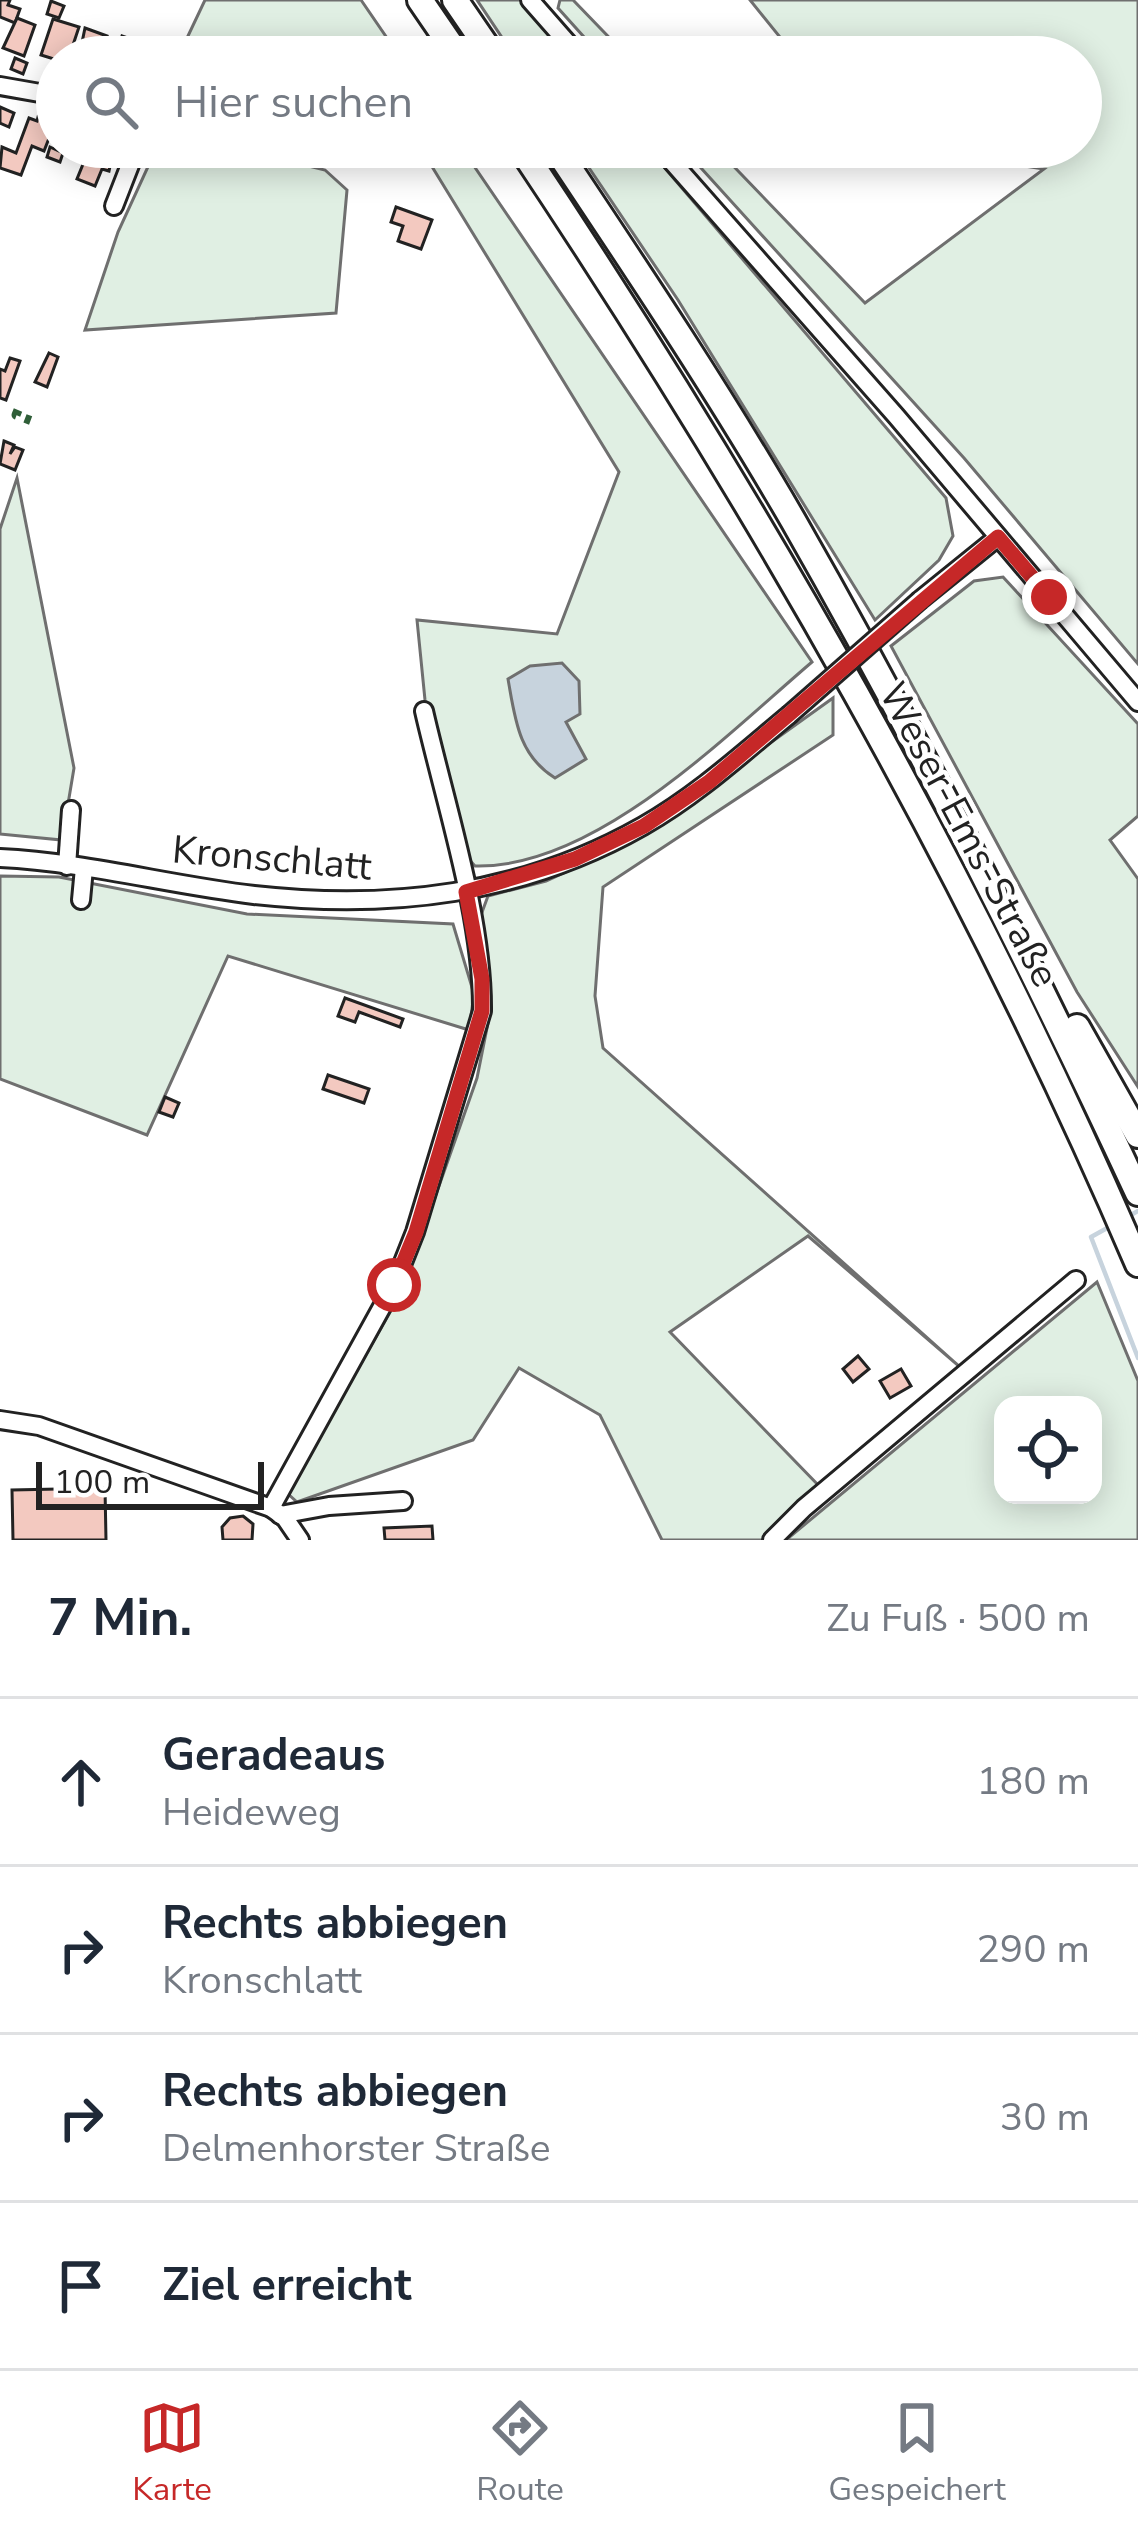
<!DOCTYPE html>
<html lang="de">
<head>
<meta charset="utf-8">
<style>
  :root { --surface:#fff; --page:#f6f6f7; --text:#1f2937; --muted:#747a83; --line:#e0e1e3; --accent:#c62828 }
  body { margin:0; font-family:"Nunito Sans",sans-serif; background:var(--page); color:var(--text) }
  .controls { position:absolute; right:36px; bottom:36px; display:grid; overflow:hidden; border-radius:24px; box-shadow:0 6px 30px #0003 }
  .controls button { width:108px; height:108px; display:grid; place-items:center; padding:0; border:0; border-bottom:3px solid var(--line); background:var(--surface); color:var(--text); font:60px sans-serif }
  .scale { position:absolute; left:36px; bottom:30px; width:228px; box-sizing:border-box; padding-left:12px; border:6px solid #222; border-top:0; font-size:33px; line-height:42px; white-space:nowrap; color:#222; -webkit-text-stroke:9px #fff; paint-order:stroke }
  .stop { position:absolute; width:36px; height:36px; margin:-27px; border:9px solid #c62828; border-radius:50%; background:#fff }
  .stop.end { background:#c62828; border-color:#fff; box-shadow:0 3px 12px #0008 }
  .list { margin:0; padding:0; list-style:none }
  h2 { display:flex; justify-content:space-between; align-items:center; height:156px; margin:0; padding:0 48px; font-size:51px }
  h2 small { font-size:39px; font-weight:400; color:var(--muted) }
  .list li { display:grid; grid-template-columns:78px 1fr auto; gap:36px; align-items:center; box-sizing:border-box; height:168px; padding:0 48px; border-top:3px solid var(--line) }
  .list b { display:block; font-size:45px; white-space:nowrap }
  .list p { margin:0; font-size:39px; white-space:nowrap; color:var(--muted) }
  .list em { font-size:39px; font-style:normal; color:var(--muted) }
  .icon { flex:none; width:66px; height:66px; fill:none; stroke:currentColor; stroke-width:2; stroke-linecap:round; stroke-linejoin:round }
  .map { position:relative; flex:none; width:1138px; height:1540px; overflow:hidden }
  .search { position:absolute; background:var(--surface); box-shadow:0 6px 30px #0003; left:36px; right:36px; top:36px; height:132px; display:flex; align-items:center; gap:30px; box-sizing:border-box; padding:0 42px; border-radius:66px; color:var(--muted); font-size:45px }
  .sheet { height:828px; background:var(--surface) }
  nav { display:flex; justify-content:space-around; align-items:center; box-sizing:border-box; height:168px; border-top:3px solid var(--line); background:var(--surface); font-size:33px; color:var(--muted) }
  nav a { display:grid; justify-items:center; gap:6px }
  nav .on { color:var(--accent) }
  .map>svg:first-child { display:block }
  .green { fill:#e0efe3; stroke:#6f6f6f; stroke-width:3; fill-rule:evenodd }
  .water { fill:#c7d3dd; stroke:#6f6f6f; stroke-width:3 }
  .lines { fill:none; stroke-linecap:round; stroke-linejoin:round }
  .stream { stroke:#c7d3dd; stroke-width:4.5 }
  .building { fill:#f3c9c0; stroke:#222; stroke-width:3 }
  .minor-casing { stroke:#222; stroke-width:22 }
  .highway-casing { stroke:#222; stroke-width:30 }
  .minor { stroke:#fff; stroke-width:16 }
  .highway { stroke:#fff; stroke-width:24 }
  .minor-bridge-casing { stroke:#222; stroke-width:22; stroke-linecap:butt }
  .minor-bridge { stroke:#fff; stroke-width:16 }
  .hedge { stroke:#2f5e38; stroke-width:9; stroke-dasharray:6 9; stroke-linecap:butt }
  .route { stroke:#c62828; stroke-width:15 }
  .labels { text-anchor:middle; stroke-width:9; stroke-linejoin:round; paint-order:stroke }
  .street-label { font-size:39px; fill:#222; stroke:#fff }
</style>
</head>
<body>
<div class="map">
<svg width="1138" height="1540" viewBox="0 0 1138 1540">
  <rect width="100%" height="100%" fill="#fff"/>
  <g class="green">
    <path d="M205,0H361L400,57H178Z"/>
    <path d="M477,0H522L570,57H515Z"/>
    <path d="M560,0H573L628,57H602L558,8Z"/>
    <path d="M750,0H1138V664L964,458L682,147H715L865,303L1044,169L900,147H1081V57H796Z"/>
    <path d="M157,147H231L325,170L347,190L336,313L85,330L118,232Z"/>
    <path d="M420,147H461L812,662C725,736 595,869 475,866L464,854L425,700L417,620L557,634L619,472Z"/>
    <path d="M575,147H647L946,498L953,536L939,560L875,620L678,300Z"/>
    <path d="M17,478L74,768L62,840L0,834V529Z"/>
    <path d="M1003,577L1138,724V816L1110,840L1138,879V1087L1077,992L891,646L974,581Z"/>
    <path d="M833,698V735L603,887L595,996L603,1048L960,1367L808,1236L670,1332L821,1488L767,1540H662L600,1415L519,1368L473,1440L297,1502L287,1493L402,1291L477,1078L490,1013L481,915L488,896L546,881L635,840Z"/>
    <path d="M0,876L59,877L247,914L453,924L474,994L469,1030L228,956L147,1135L0,1079Z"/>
    <path d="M1097,1282L1138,1381V1540H786ZM1003,1405H1093V1495H1003Z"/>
  </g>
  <path class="water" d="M562,663L579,681L580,714L566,722L586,759L555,778C518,755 515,718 508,679L530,666Z"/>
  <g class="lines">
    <g class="stream">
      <path d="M1124,1219L1138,1211"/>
      <path d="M1109,1227L1091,1237L1138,1358"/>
    </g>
  </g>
  <g class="building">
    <path d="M0,0H10L8,5L20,9L15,23L0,17Z"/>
    <path d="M51,1L64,6L59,18L47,14Z"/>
    <path d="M17,18L35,25L24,56L3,48Z"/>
    <path d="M53,19L79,27L69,57H57V60L41,55Z"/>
    <path d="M85,28L107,36L100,57H79Z"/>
    <path d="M122,36L153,47L150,57L129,53L127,57H115Z"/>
    <path d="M15,58L27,63L23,74L11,69Z"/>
    <path d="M0,107L14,113L9,127L0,123Z"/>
    <path d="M38,117L53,128L44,151L32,146L21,175L0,168L2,147L16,153L29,118L37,121Z"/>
    <path d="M50,147L63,153L60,162L47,157Z"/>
    <path d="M90,147H114L109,171L102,169L95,186L77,179Z"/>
    <path d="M396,207L432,220L421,249L398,241L403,226L391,222Z"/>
    <path d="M49,353L58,357L47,387L35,382Z"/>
    <path d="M10,358L20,361L6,400L0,398V369L5,371Z"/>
    <path d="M4,441L14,445L10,454L15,447L23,450L15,470L0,464Z"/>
    <path d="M345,998L403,1019L400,1027L359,1012L355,1022L338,1016Z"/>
    <path d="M328,1075L369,1089L364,1103L323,1089Z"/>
    <path d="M165,1097L179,1103L173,1117L159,1112Z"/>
    <path d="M858,1356L869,1369L853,1382L843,1369Z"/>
    <path d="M901,1369L911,1386L890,1398L880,1381Z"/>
    <path d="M105,1488L106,1540H13L12,1490Z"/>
    <path d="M243,1516L253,1524L252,1540H223L222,1527L230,1518Z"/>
    <path d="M432,1526L433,1540H385L384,1528Z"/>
  </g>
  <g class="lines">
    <g class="minor-casing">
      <g id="minor">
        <path d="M530,0L580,57"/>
        <path d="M0,86L57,96"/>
        <path d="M360,147L381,151L382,147"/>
        <path d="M659,147L896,416L1138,702"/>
        <path d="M114,206L137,147"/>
        <path d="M920,600L998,537"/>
        <path d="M0,858C85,862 169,885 254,895C390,910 522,895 643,826C696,796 742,754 789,715"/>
        <path d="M67,866L71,810"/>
        <path d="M81,900L84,868"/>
        <path d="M0,1420L39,1426L271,1508L285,1518L300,1540"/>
        <path d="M271,1508L394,1285L415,1232L482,1011C483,918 445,803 424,711"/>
        <path d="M280,1515L329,1506L403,1501"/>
        <path d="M772,1540L804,1508L1076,1280"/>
      </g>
    </g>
    <g class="highway-casing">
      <g id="highway">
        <path d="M420,0L459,57"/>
        <path d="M455,0L494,57"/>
        <path d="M520,147C757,502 970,872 1138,1264"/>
        <path d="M555,147C637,270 720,394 794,522C919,741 1032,965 1138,1193"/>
        <path d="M1077,1027L1138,1135"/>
      </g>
    </g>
    <use href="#minor" class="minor"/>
    <use href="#highway" class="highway"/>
    <g class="minor-bridge-casing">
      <path id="minor-bridge" d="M789,715L920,600"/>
    </g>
    <use href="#minor-bridge" class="minor-bridge"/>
    <path class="hedge" d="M18,410L16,415L32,421"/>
  </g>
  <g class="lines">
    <path class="route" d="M394,1285L416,1232L482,1011V979L466,892L575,859L644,826L709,782L998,537L1049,597"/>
  </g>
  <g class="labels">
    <g class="street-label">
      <text transform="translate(970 834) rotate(62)" y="14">Weser-Ems-Straße</text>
      <text transform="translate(272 857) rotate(5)" y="14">Kronschlatt</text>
    </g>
  </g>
</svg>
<div class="controls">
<button><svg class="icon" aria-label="locate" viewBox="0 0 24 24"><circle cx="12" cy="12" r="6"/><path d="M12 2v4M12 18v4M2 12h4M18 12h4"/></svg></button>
</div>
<div class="scale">100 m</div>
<div class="stop" style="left:394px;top:1285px"></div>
<div class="stop end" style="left:1049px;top:597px"></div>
<div class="search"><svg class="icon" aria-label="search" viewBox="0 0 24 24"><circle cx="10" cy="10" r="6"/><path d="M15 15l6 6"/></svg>Hier suchen</div>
</div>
<section class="sheet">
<h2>7 Min.<small>Zu Fuß · 500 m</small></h2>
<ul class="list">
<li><svg class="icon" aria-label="ahead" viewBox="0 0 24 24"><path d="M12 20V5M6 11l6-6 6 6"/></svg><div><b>Geradeaus</b><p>Heideweg</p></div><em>180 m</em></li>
<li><svg class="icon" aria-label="right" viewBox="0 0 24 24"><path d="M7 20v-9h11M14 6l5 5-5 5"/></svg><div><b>Rechts abbiegen</b><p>Kronschlatt</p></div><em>290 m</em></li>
<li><svg class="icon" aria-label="right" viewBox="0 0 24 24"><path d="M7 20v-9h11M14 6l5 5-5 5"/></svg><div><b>Rechts abbiegen</b><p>Delmenhorster Straße</p></div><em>30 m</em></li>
<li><svg class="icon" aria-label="arrive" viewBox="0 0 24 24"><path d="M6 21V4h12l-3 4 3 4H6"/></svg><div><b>Ziel erreicht</b></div></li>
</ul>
</section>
<nav>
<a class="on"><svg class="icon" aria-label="map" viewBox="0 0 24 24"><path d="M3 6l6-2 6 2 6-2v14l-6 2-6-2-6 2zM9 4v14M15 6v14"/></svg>Karte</a>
<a><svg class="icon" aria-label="directions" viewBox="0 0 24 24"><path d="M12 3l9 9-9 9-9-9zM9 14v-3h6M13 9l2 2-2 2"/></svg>Route</a>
<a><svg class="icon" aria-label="saved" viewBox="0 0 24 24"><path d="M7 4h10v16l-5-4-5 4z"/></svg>Gespeichert</a>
</nav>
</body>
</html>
